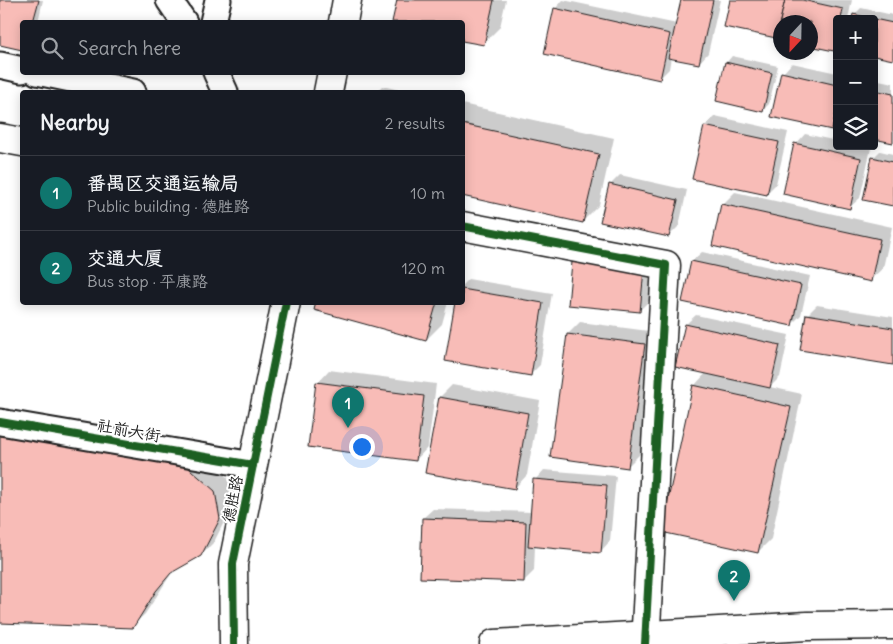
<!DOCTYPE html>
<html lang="en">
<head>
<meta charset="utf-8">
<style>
  :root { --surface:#171b24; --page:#242831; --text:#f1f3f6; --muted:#9ea1a6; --line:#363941; --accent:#0f766e }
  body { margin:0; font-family:Delius,"LXGW WenKai TC",sans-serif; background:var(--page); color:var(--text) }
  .controls { position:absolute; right:15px; top:15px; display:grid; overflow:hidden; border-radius:5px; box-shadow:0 2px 12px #0003 }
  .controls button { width:45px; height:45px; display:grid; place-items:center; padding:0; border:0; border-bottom:1px solid var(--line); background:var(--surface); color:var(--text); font:25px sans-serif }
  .compass { position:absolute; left:773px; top:15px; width:45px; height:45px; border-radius:50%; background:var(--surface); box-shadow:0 2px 12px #0003; rotate:202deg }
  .you { position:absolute; left:361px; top:446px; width:18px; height:18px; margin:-12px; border:4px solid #fff; border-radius:50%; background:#1a73e8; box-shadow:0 0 0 8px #1a73e833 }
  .badge { display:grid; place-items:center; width:32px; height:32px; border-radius:50%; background:var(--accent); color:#fff; font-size:16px; font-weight:700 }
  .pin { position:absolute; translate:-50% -41px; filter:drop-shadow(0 1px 2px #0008) }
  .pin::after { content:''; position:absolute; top:26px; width:18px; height:15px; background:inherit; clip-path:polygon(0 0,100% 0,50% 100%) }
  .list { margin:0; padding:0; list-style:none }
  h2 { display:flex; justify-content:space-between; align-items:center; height:65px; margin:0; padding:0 20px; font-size:21px }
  h2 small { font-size:16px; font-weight:400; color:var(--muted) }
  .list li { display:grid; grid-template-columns:32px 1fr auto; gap:15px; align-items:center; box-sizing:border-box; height:75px; padding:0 20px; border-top:1px solid var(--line) }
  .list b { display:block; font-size:19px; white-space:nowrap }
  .list p { margin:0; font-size:16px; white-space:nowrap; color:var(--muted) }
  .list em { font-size:16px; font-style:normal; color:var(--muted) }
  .icon { flex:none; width:28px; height:28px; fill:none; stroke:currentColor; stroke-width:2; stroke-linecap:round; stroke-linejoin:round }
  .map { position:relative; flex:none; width:893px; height:644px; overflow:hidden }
  .search { position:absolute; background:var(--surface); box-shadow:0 2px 12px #0003; left:20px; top:20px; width:445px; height:55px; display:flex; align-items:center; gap:12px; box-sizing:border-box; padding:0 18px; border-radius:5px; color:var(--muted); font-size:19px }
  .panel { position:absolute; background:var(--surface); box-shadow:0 2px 12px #0003; left:20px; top:90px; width:445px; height:215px; border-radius:5px }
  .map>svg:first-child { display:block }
  .shadow { fill:#0003 }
  .building { fill:#f8bcb7; stroke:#1c1c1c }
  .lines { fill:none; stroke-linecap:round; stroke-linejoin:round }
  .minor-casing { stroke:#1c1c1c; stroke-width:29 }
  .tertiary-casing { stroke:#1c1c1c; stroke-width:31 }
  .primary-casing { stroke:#1c1c1c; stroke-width:31 }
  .minor { stroke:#fff; stroke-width:25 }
  .tertiary { stroke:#fff; stroke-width:28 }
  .primary { stroke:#fff; stroke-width:28 }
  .cycleway-casing { stroke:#fff; stroke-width:11 }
  .cycleway { stroke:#1b5e20; stroke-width:8 }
  .labels { text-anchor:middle; stroke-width:4; stroke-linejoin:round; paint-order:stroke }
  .street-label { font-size:16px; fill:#1c1c1c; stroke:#fff }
</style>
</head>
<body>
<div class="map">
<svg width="893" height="644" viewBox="0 0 893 644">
  <rect width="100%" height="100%" fill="#fff"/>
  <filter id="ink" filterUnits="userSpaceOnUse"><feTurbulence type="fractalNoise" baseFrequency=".02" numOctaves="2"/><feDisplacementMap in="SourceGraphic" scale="10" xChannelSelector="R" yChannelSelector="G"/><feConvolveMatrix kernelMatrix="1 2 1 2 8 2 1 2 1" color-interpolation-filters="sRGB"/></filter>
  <g filter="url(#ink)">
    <g class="shadow">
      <path d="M0,0H43L38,22H22V49L0,43Z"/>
      <path d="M399,0H506L500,27L483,44L462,22H394Z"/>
      <path d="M563,0L677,24L682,0H720L708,53L699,63L671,57L669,69L659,79L555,9Z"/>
      <path d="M731,0H852L848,19H837V46L834,49L810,22H780V38L778,37Z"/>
      <path d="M861,8L893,15V59L874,55V19H853L854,15Z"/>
      <path d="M732,56L778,66L769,104L763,110L726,63Z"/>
      <path d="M792,63L837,73V130L783,73Z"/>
      <path d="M874,79L893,83V142L874,138Z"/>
      <path d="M382,86L409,92H376Z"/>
      <path d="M462,104L614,138L599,205L583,221L462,195Z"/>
      <path d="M715,116L788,132L776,184L767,193L694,178L705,126Z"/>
      <path d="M805,134L837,141V146H861L871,148L860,198L850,207L796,144Z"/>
      <path d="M880,151L893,154V205L873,158Z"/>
      <path d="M620,175L687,190L679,226L669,236L610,185Z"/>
      <path d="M735,192L892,227L883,268L870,280L722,205Z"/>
      <path d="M702,252L810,276L801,315L792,324L692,261Z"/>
      <path d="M583,253L653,260L649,301L639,311L574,263Z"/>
      <path d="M468,279L552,293L540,365L530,375L462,302V285Z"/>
      <path d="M317,302H448L442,324L426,340Z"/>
      <path d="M817,305L893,317V364L807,315Z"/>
      <path d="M696,315L789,335L780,377L770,387L802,394L771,539L758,552L694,386L706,373L686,324Z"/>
      <path d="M580,322L656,332L640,454L628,466L568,334Z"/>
      <path d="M329,370L436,384L428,447L416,460L317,383Z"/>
      <path d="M452,385L540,401L527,475L515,488L440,397Z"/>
      <path d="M0,422L196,451L228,478L232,506L214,542L201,555L173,571L145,614L132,626L0,622Z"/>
      <path d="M544,470L616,476L610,541L601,551L535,546L534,571L524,581L423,518L433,509L532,512L535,480Z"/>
    </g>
    <g class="building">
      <path d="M0,0H39L33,22H22V50L0,45Z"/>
      <path d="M397,0H494L484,45L462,41V22H392Z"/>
      <path d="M681,0H713L699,64L668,58Z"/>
      <path d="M730,0H785L776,38L724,27Z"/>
      <path d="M785,0H802L843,9L841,19H837V38L834,51L810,46V22H780V39L776,38Z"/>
      <path d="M554,8L670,34L660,80L544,54Z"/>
      <path d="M853,14L873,19H852Z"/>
      <path d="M874,19L893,23V60L874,56Z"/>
      <path d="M725,62L772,73L763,112L716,101Z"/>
      <path d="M781,72L837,85V108L832,130L771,117Z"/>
      <path d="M874,90L893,94V143L874,139Z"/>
      <path d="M837,108V131L832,130Z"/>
      <path d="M462,124L599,154L583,223L462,196Z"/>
      <path d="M704,126L779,142L767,195L692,179Z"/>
      <path d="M794,143L861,158L850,209L783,194Z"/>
      <path d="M872,157L893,162V206L863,200Z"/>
      <path d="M609,184L678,200L669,237L600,222Z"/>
      <path d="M721,204L880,239L871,282L712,246Z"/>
      <path d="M691,261L801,285L792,326L682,302Z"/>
      <path d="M572,262L644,269L640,312L568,305Z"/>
      <path d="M462,289L543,303L531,376L445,361L455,302H462Z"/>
      <path d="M316,302H437L426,341L314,310Z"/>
      <path d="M806,314L893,328V365L800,350Z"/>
      <path d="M685,324L780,345L770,388L675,367Z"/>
      <path d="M567,334L645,344L628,468L550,457Z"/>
      <path d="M316,382L424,396L416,461L308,447Z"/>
      <path d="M693,385L791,407L758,553L661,532Z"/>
      <path d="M439,397L528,413L515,489L425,473Z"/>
      <path d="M0,435L109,450L183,463L215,491L220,519L201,556L171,573L156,591L133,628L0,623Z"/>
      <path d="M533,479L607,485L601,553L528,546Z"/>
      <path d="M422,518L526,522L524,582L420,578Z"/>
    </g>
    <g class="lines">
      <g class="minor-casing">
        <g id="minor">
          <path d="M169,0L184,22"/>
          <path d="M213,22L218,0"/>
          <path d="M0,65L22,70"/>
          <path d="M37,72L133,92"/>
          <path d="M216,72L225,92"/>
          <path d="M0,422L253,465"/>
        </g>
      </g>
      <g class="tertiary-casing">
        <g id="tertiary">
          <path d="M343,22L347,0"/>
          <path d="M328,92L332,72"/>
          <path d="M0,138L22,142"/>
          <path d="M462,226L666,265L645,644"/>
          <path d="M234,644L233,564L286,302"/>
        </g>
      </g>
      <g class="primary-casing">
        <path id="primary" d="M494,644L807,626L893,625"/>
      </g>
      <use href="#minor" class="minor"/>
      <use href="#tertiary" class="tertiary"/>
      <use href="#primary" class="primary"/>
      <g class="cycleway-casing">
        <g id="cycleway">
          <path d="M462,226L666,265L645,644"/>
          <path d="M0,422L253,465"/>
          <path d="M234,644L233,564L286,302"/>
        </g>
      </g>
      <use href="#cycleway" class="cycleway"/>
    </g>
  </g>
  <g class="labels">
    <g class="street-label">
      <text transform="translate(129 430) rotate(10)" y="6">社前大街</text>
      <text transform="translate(232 499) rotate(-79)" y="6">德胜路</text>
    </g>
  </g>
</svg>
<div class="controls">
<button>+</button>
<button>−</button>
<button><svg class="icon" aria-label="layers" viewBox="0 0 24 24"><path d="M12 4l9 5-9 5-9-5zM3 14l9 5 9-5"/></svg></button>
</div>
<svg class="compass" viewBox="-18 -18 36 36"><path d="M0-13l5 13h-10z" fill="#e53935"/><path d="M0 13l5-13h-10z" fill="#9ea1a6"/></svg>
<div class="you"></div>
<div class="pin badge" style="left:348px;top:428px">1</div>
<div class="pin badge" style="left:734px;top:601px">2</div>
<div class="search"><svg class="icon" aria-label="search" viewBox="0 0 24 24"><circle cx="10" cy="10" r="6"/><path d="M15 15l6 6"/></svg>Search here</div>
<section class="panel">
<h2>Nearby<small>2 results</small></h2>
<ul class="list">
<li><span class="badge">1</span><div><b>番禺区交通运输局</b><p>Public building · 德胜路</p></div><em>10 m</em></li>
<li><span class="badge">2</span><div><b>交通大厦</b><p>Bus stop · 平康路</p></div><em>120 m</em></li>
</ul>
</section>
</div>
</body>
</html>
